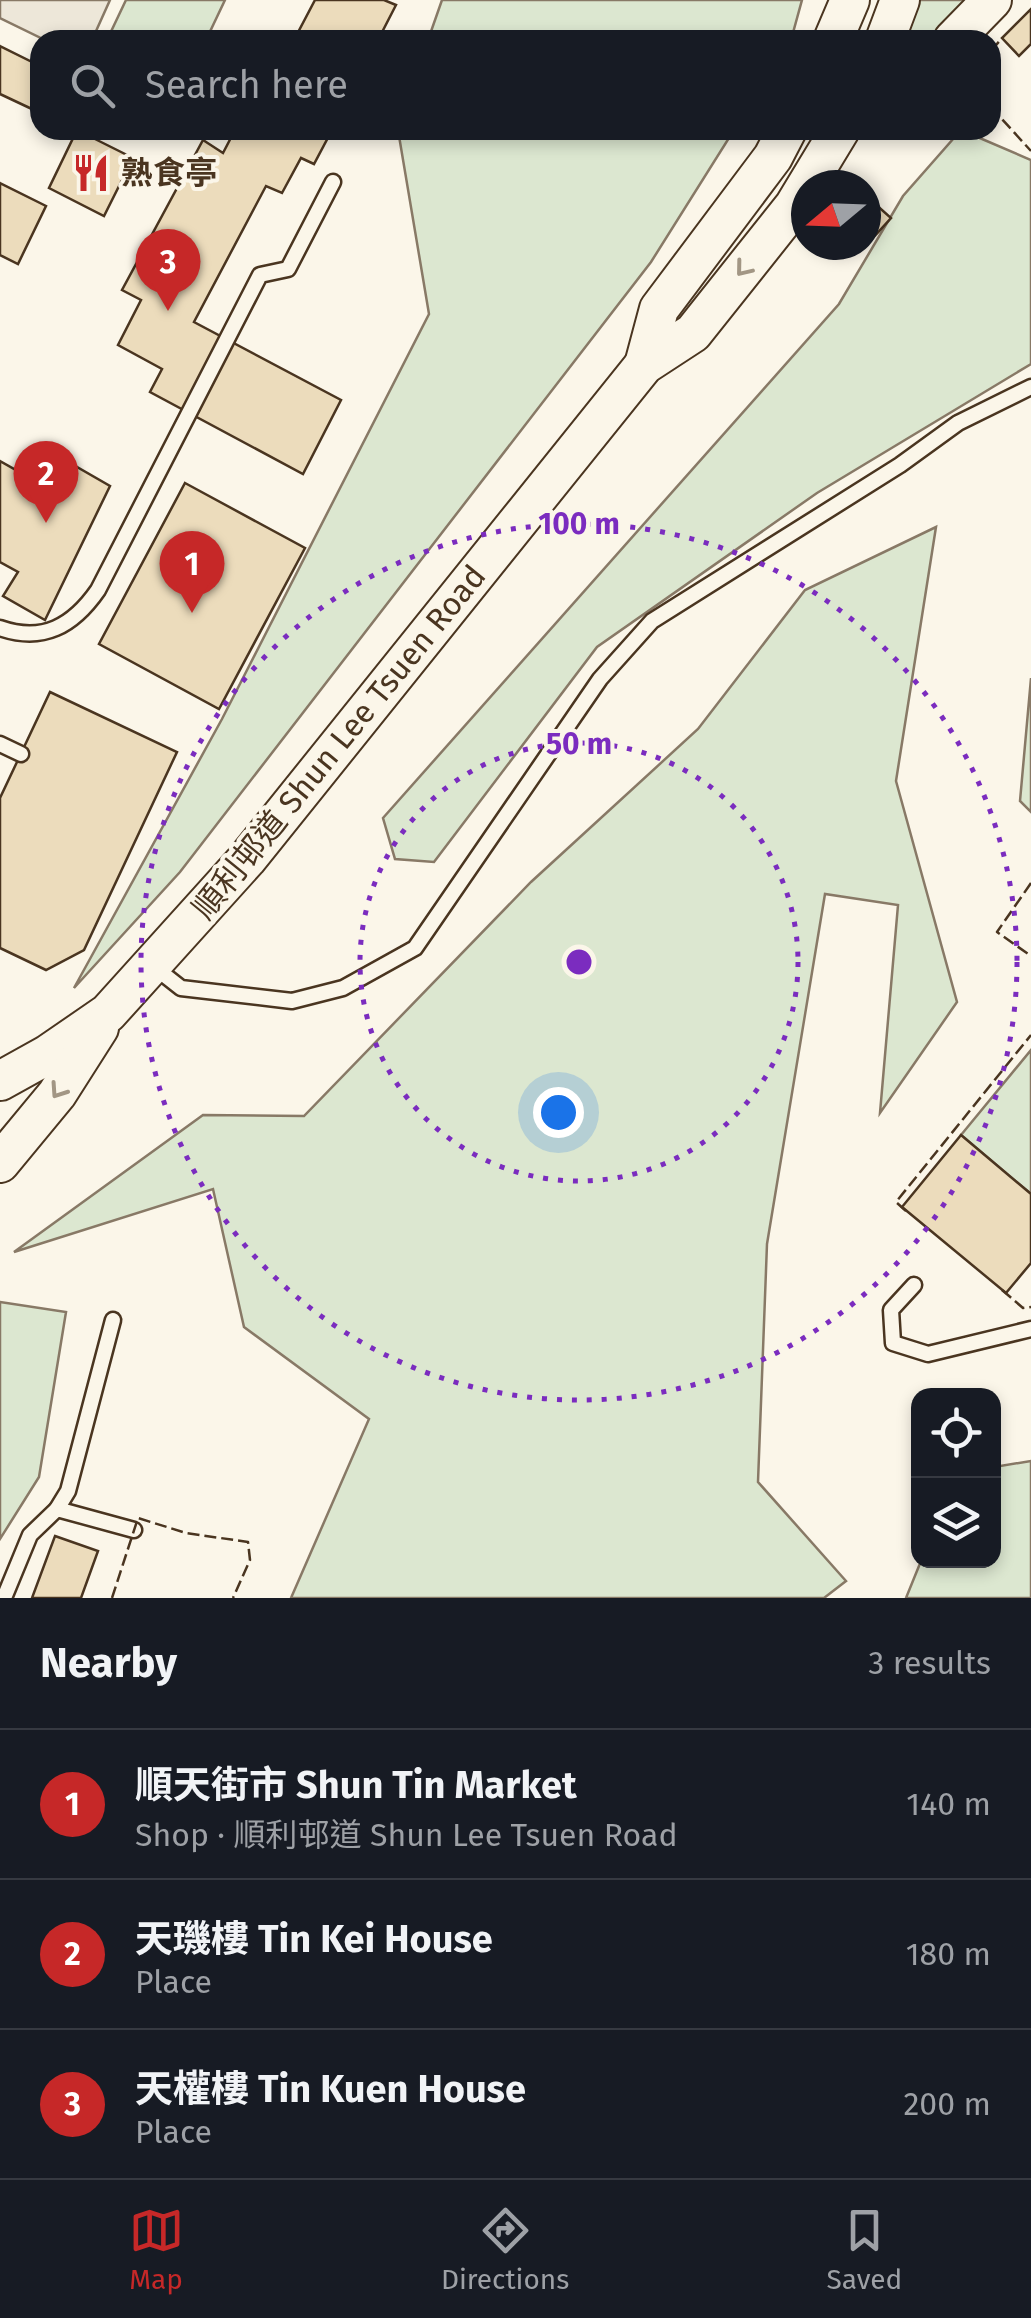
<!DOCTYPE html>
<html lang="en">
<head>
<meta charset="utf-8">
<style>
  :root { --surface:#171b24; --page:#242831; --text:#f1f3f6; --muted:#9ea1a6; --line:#363941; --accent:#c62828 }
  body { margin:0; font-family:"Fira Sans","Noto Sans TC",sans-serif; background:var(--page); color:var(--text) }
  .controls { position:absolute; right:30px; bottom:30px; display:grid; overflow:hidden; border-radius:20px; box-shadow:0 5px 15px #0003 }
  .controls button { width:90px; height:90px; display:grid; place-items:center; padding:0; border:0; border-bottom:2px solid var(--line); background:var(--surface); color:var(--text); font:50px sans-serif }
  .compass { position:absolute; left:791px; top:170px; width:90px; height:90px; border-radius:50%; background:var(--surface); box-shadow:0 5px 15px #0003; rotate:251deg }
  .you { position:absolute; left:558px; top:1112px; width:35px; height:35px; margin:-25px; border:8px solid #fff; border-radius:50%; background:#1a73e8; box-shadow:0 0 0 15px #1a73e833 }
  .badge { display:grid; place-items:center; width:65px; height:65px; border-radius:50%; background:var(--accent); color:#fff; font-size:32px; font-weight:700 }
  .pin { position:absolute; translate:-50% -82px; filter:drop-shadow(0 2px 5px #0008) }
  .pin::after { content:''; position:absolute; top:52px; width:35px; height:30px; background:inherit; clip-path:polygon(0 0,100% 0,50% 100%) }
  .list { margin:0; padding:0; list-style:none }
  h2 { display:flex; justify-content:space-between; align-items:center; height:130px; margin:0; padding:0 40px; font-size:42px }
  h2 small { font-size:32px; font-weight:400; color:var(--muted) }
  .list li { display:grid; grid-template-columns:65px 1fr auto; gap:30px; align-items:center; box-sizing:border-box; height:150px; padding:0 40px; border-top:2px solid var(--line) }
  .list b { display:block; font-size:38px; white-space:nowrap }
  .list p { margin:0; font-size:32px; white-space:nowrap; color:var(--muted) }
  .list em { font-size:32px; font-style:normal; color:var(--muted) }
  .icon { flex:none; width:55px; height:55px; fill:none; stroke:currentColor; stroke-width:2; stroke-linecap:round; stroke-linejoin:round }
  .map { position:relative; flex:none; width:1031px; height:1598px; overflow:hidden }
  .search { position:absolute; background:var(--surface); box-shadow:0 5px 15px #0003; left:30px; right:30px; top:30px; height:110px; display:flex; align-items:center; gap:25px; box-sizing:border-box; padding:0 35px; border-radius:30px; color:var(--muted); font-size:38px }
  .sheet { height:580px; background:var(--surface) }
  nav { display:flex; justify-content:space-around; align-items:center; box-sizing:border-box; height:140px; border-top:2px solid var(--line); background:var(--surface); font-size:28px; color:var(--muted) }
  nav a { display:grid; justify-items:center; gap:5px }
  nav .on { color:var(--accent) }
  .map>svg:first-child { display:block }
  .green { fill:#dce7d0; stroke:#887966; stroke-width:2.5 }
  .parking { fill:#ede7d9; stroke:#887966; stroke-width:2.5 }
  .building { fill:#ecdcbc; stroke:#4a3520; stroke-width:2.5 }
  .lines { fill:none; stroke-linecap:round; stroke-linejoin:round }
  .service-casing { stroke:#4a3520; stroke-width:19 }
  .secondary-casing { stroke:#4a3520; stroke-width:42 }
  .service { stroke:#fbf6e9; stroke-width:14 }
  .secondary { stroke:#fbf6e9; stroke-width:38 }
  .fence { stroke:#4a3520; stroke-width:2.5; stroke-dasharray:12 5; stroke-linecap:butt }
  .oneway { stroke:#a29684 }
  .ring { fill:none; stroke:#7b2cbf; stroke-width:5; stroke-dasharray:5 10 }
  .labels { text-anchor:middle; stroke-width:8; stroke-linejoin:round; paint-order:stroke }
  .poi-label { font-size:32px; font-weight:bold; fill:#4a3520; stroke:#fbf6e9; text-anchor:start }
  .street-label { font-size:32px; fill:#4a3520; stroke:#fbf6e9 }
  .centre { fill:#7b2cbf; stroke:#fbf6e9; stroke-width:5 }
  .ring-label { font-size:30px; text-anchor:middle; font-weight:bold; fill:#7b2cbf; stroke:#fbf6e9; stroke-width:8; stroke-linejoin:round; paint-order:stroke }
</style>
</head>
<body>
<div class="map">
<svg width="1031" height="1598" viewBox="0 0 1031 1598">
  <rect width="100%" height="100%" fill="#fbf6e9"/>
  <g class="green">
    <path d="M126,0H225L206,40H107Z"/>
    <path d="M442,0H802L791,40H428Z"/>
    <path d="M916,0H974L936,40H902Z"/>
    <path d="M398,130H734L651,262L180,872L74,988L222,719L429,314Z"/>
    <path d="M961,130L1031,160V364L817,493L597,647L434,862L395,859L383,818L839,304L903,196Z"/>
    <path d="M936,527L896,781L957,1002L880,1113L898,905L825,894L767,1244L758,1482L846,1581L824,1598H291L369,1419L244,1327L213,1189L14,1252L203,1115L304,1116L531,882L698,729L805,590Z"/>
    <path d="M1031,678V812L1020,801Z"/>
    <path d="M1031,1050V1194L961,1135Z"/>
    <path d="M0,1302L66,1312L39,1477L0,1539Z"/>
    <path d="M1031,1461V1598H906L921,1561L994,1560V1467Z"/>
  </g>
  <path class="parking" d="M0,0H110L92,40H45L0,18Z"/>
  <g class="building">
    <path d="M315,0H384L396,5L378,40H294Z"/>
    <path d="M1031,9V44L1019,56L1002,38Z"/>
    <path d="M0,46L40,66V99L34,110L0,94Z"/>
    <path d="M77,130L133,158L104,216L49,188Z"/>
    <path d="M235,130L245,133L247,130H332L314,164L301,158L282,193L266,186L194,322L341,400L303,474L150,392L162,369L118,345L141,300L122,290L203,140L223,153Z"/>
    <path d="M0,183L46,206L18,264L0,255Z"/>
    <path d="M873,202L891,218L871,240L866,236V210Z"/>
    <path d="M0,461L55,492L70,463L110,486L45,620L3,596L18,572L0,562Z"/>
    <path d="M185,483L305,548L219,709L99,644Z"/>
    <path d="M50,692L177,752L84,950L46,970L0,948V798Z"/>
    <path d="M961,1135L1031,1194V1263L1006,1293L902,1207Z"/>
    <path d="M55,1536L98,1551L81,1598H32Z"/>
  </g>
  <g class="lines">
    <g class="service-casing">
      <g id="service">
        <path d="M0,628C43,643 73,626 98,590L260,275L288,269L333,182"/>
        <path d="M0,744L21,754"/>
        <path d="M153,966L181,988L292,1001L343,988L415,948L600,679L652,621L900,465L958,423L1031,387"/>
        <path d="M914,1285L891,1310L893,1343L928,1354L1031,1329"/>
        <path d="M57,1509L68,1491L113,1320"/>
        <path d="M4,1598L30,1535L57,1509L134,1530"/>
      </g>
    </g>
    <g class="secondary-casing">
      <g id="secondary">
        <path d="M833,40L850,0"/>
        <path d="M885,40L900,0"/>
        <path d="M953,40L992,0"/>
        <path d="M644,365L659,309L773,157L787,130"/>
        <path d="M0,1081L47,1055L108,1013L247,859L644,365L693,333L794,206L840,130"/>
        <path d="M0,1163L57,1094L99,1028"/>
      </g>
    </g>
    <use href="#service" class="service"/>
    <use href="#secondary" class="secondary"/>
    <g class="fence">
      <path d="M991,51L1002,38"/>
      <path d="M991,107L1031,151"/>
      <path d="M1031,883L997,932L1031,956"/>
      <path d="M906,1211L896,1202L1031,1035"/>
      <path d="M1002,1290L1023,1308L1031,1307"/>
      <path d="M112,1598L138,1518L186,1533L248,1542L250,1560L233,1598"/>
    </g>
  </g>
  <defs><path id="oneway-chevron" d="M-2-3.5L2.5 0L-2 3.5" fill="none" stroke-width="1.6" stroke-linecap="round" stroke-linejoin="round" transform="scale(2.5)"/></defs>
  <g class="oneway">
    <use href="#oneway-chevron" transform="translate(743 269) rotate(129)"/>
    <use href="#oneway-chevron" transform="translate(58 1091) rotate(124)"/>
  </g>
  <g class="ring">
    <circle cx="579" cy="962" r="219"/>
    <circle cx="579" cy="962" r="438"/>
  </g>
  <defs>
    <g id="restaurant-bare" transform="scale(3)"><path d="M-5-6h1v4h1v-4h1v4h1v-4h1v5L-1.5 .5V6h-2V.5L-5-1ZM5-6V6H3V1.5H1.5Q1.5-4 5-6Z" fill="#c62828" stroke="#fbf6e9" stroke-width="2.5" paint-order="stroke"/></g>
  </defs>
  <g fill-rule="evenodd">
    <use href="#restaurant-bare" x="91" y="173"/>
  </g>
  <g class="labels">
    <g class="poi-label">
      <text x="121" y="184">熟食亭</text>
    </g>
    <g class="street-label">
      <text transform="translate(339 742) rotate(-51)" y="11">順利邨道 Shun Lee Tsuen Road</text>
    </g>
  </g>
  <circle cx="579" cy="962" r="15" class="centre"/>
  <g class="ring-label">
    <text x="579" y="534">100 m</text>
    <text x="579" y="754">50 m</text>
  </g>
</svg>
<div class="controls">
<button><svg class="icon" aria-label="locate" viewBox="0 0 24 24"><circle cx="12" cy="12" r="6"/><path d="M12 2v4M12 18v4M2 12h4M18 12h4"/></svg></button>
<button><svg class="icon" aria-label="layers" viewBox="0 0 24 24"><path d="M12 4l9 5-9 5-9-5zM3 14l9 5 9-5"/></svg></button>
</div>
<svg class="compass" viewBox="-18 -18 36 36"><path d="M0-13l5 13h-10z" fill="#e53935"/><path d="M0 13l5-13h-10z" fill="#9ea1a6"/></svg>
<div class="you"></div>
<div class="pin badge" style="left:192px;top:613px">1</div>
<div class="pin badge" style="left:46px;top:523px">2</div>
<div class="pin badge" style="left:168px;top:311px">3</div>
<div class="search"><svg class="icon" aria-label="search" viewBox="0 0 24 24"><circle cx="10" cy="10" r="6"/><path d="M15 15l6 6"/></svg>Search here</div>
</div>
<section class="sheet">
<h2>Nearby<small>3 results</small></h2>
<ul class="list">
<li><span class="badge">1</span><div><b>順天街市 Shun Tin Market</b><p>Shop · 順利邨道 Shun Lee Tsuen Road</p></div><em>140 m</em></li>
<li><span class="badge">2</span><div><b>天璣樓 Tin Kei House</b><p>Place</p></div><em>180 m</em></li>
<li><span class="badge">3</span><div><b>天權樓 Tin Kuen House</b><p>Place</p></div><em>200 m</em></li>
</ul>
</section>
<nav>
<a class="on"><svg class="icon" aria-label="map" viewBox="0 0 24 24"><path d="M3 6l6-2 6 2 6-2v14l-6 2-6-2-6 2zM9 4v14M15 6v14"/></svg>Map</a>
<a><svg class="icon" aria-label="directions" viewBox="0 0 24 24"><path d="M12 3l9 9-9 9-9-9zM9 14v-3h6M13 9l2 2-2 2"/></svg>Directions</a>
<a><svg class="icon" aria-label="saved" viewBox="0 0 24 24"><path d="M7 4h10v16l-5-4-5 4z"/></svg>Saved</a>
</nav>
</body>
</html>
